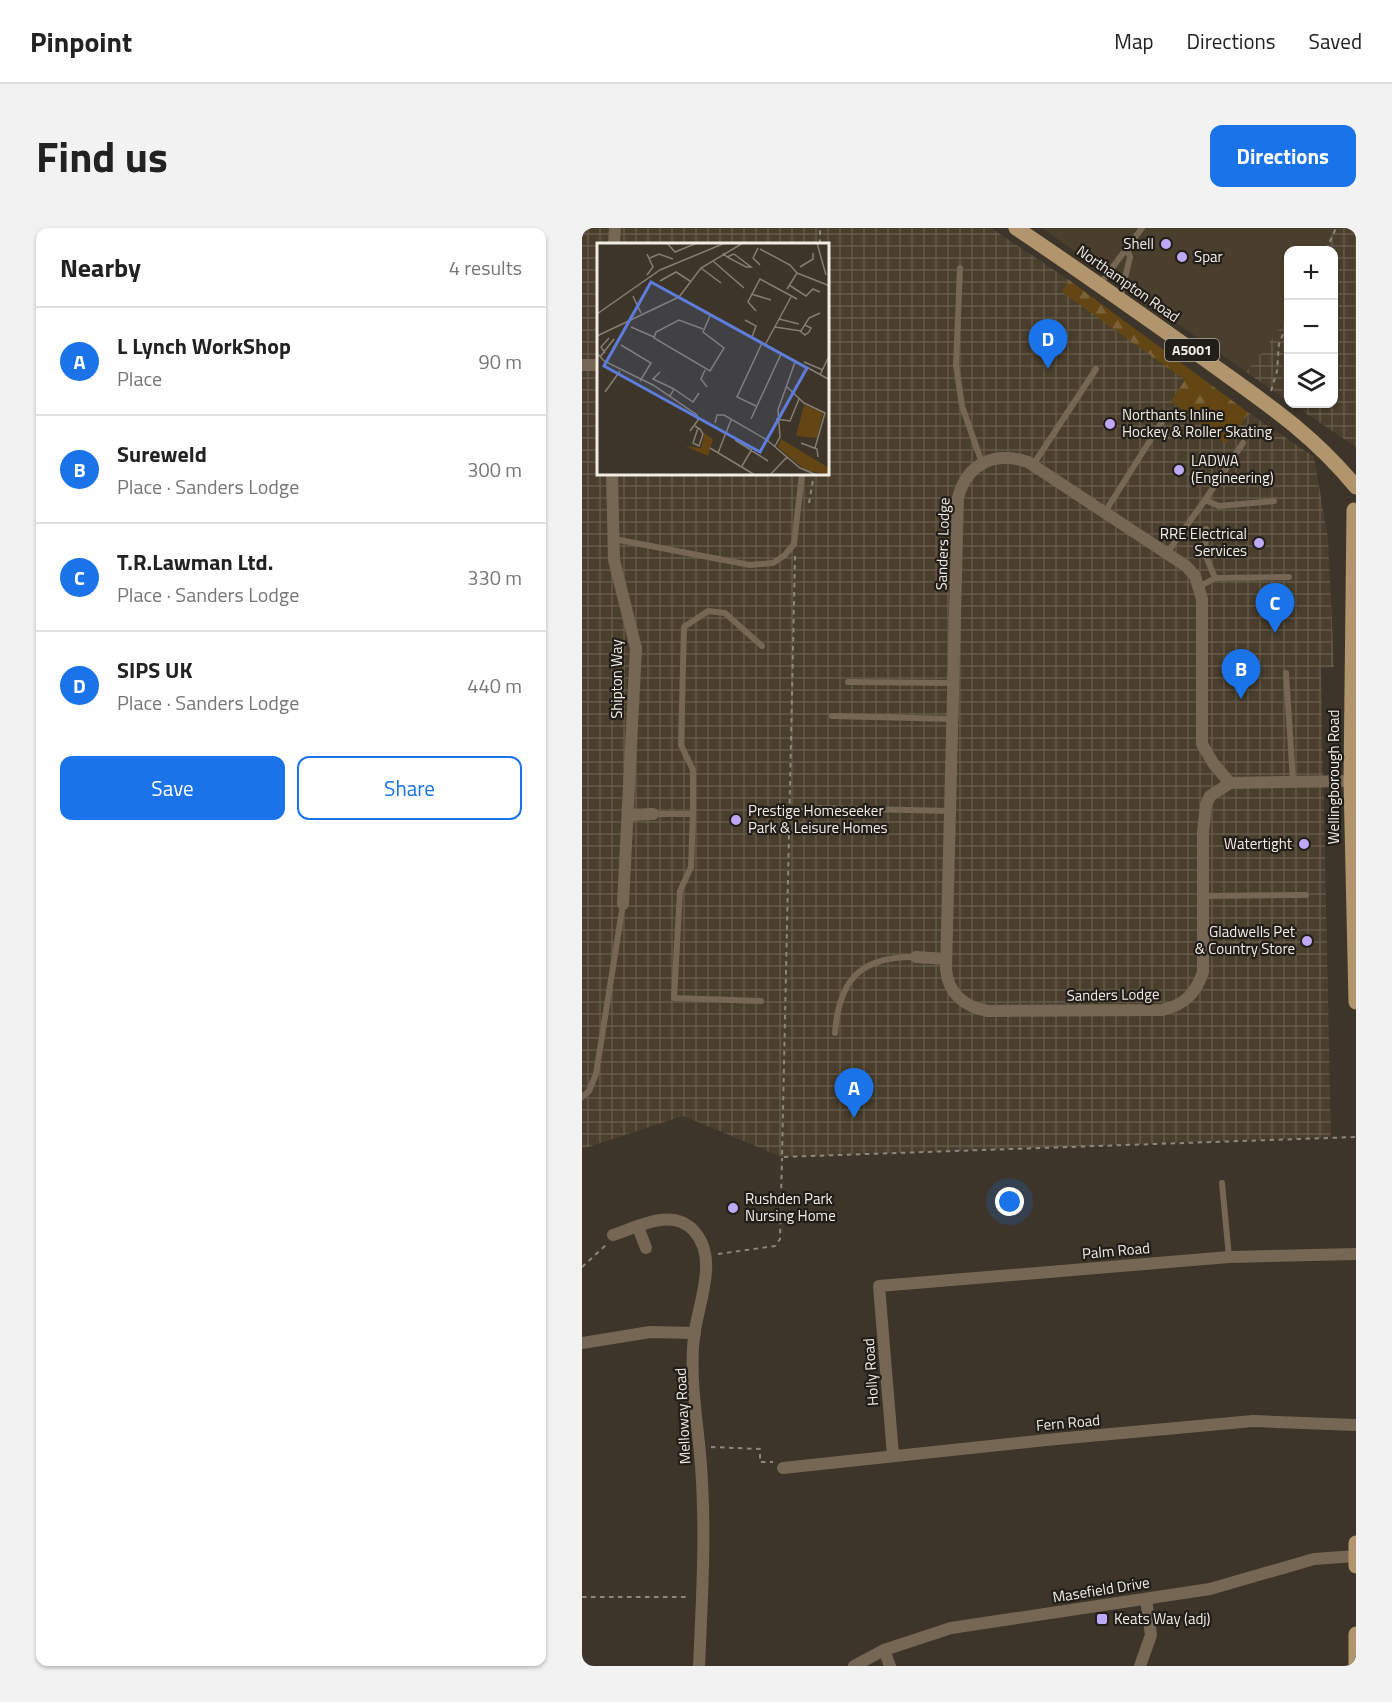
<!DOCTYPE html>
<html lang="en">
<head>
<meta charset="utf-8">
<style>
  :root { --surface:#fff; --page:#f2f2f2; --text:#222; --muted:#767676; --line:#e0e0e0; --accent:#1a73e8 }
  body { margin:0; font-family:"Titillium Web",sans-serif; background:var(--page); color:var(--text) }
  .controls { position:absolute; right:18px; top:18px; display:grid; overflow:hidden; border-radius:12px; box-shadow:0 2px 4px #0004 }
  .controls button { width:54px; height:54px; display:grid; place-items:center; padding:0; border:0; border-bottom:2px solid var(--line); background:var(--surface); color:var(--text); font:30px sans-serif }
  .you { position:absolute; left:428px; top:974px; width:21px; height:21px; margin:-15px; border:4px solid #fff; border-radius:50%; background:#1a73e8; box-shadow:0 0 0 9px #1a73e833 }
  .badge { display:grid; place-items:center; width:39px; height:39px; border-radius:50%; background:var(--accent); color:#fff; font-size:20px; font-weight:700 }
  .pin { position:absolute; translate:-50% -50px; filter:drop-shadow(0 2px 3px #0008) }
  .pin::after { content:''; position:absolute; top:32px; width:21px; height:18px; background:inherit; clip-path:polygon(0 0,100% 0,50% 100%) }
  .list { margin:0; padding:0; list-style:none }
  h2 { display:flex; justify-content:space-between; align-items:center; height:78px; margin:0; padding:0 24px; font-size:26px }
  h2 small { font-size:20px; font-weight:400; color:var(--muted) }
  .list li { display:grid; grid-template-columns:39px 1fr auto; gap:18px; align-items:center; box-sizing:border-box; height:108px; padding:0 24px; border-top:2px solid var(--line) }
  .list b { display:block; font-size:22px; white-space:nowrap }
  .list p { margin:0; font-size:20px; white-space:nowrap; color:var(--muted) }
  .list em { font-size:20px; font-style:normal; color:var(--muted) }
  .actions { display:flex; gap:12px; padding:18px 24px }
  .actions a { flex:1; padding:14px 0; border:2px solid var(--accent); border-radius:12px; text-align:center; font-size:21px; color:var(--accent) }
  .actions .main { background:var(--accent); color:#fff }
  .icon { flex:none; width:33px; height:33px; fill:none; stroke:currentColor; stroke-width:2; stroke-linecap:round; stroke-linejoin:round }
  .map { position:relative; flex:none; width:774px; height:1438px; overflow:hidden; border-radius:12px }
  header { display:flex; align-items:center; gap:36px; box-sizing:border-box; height:84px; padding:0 30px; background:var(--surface); border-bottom:2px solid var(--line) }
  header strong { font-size:28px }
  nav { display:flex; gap:33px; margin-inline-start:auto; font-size:21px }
  .intro { display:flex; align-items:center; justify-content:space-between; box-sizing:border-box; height:144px; padding:0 36px }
  h1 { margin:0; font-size:42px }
  .button { padding:15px 27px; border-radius:12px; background:var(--accent); color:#fff; font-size:21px; font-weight:700 }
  main { display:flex; gap:36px; padding:0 36px }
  aside { flex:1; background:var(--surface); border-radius:12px; box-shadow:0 2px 4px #0004 }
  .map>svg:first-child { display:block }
  .built { fill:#4a3e2c }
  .industrial { fill:url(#industrial-grid); fill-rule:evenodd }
  .forest { fill:url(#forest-firs) }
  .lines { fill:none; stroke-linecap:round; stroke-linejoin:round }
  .path { stroke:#8e877d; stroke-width:2; stroke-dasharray:4.5 4.5; stroke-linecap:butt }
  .service { stroke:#756753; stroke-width:6 }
  .minor { stroke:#756753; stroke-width:12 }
  .primary { stroke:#b2956d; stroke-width:15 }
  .poi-dot { fill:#bda9f5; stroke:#211d18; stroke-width:2 }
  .labels { text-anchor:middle; stroke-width:4.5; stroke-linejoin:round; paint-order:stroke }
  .shield { fill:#211d18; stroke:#b3aea7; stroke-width:1.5 }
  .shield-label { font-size:14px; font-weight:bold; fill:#f1ece4 }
  .poi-label { font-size:15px; fill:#f1ece4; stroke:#211d18; text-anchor:start }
  .street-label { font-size:15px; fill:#f1ece4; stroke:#211d18 }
  .inset-road { fill:none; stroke:#857e74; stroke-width:1.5 }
  .view { fill:#5d7ddc; fill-opacity:0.15; stroke:#5d7ddc; stroke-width:3 }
  .inset-edge { fill:none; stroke:#f1ece4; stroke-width:3 }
</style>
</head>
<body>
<header>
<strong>Pinpoint</strong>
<nav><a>Map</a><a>Directions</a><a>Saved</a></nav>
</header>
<div class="intro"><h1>Find us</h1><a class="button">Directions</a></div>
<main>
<aside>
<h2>Nearby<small>4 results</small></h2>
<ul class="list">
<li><span class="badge">A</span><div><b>L Lynch WorkShop</b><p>Place</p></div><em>90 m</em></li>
<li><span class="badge">B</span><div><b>Sureweld</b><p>Place · Sanders Lodge</p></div><em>300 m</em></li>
<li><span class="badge">C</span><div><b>T.R.Lawman Ltd.</b><p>Place · Sanders Lodge</p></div><em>330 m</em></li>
<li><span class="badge">D</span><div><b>SIPS UK</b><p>Place · Sanders Lodge</p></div><em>440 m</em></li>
</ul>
<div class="actions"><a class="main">Save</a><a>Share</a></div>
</aside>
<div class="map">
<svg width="774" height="1438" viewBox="0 0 774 1438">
  <defs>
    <pattern id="industrial-grid" width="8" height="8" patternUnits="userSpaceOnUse" patternTransform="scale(1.5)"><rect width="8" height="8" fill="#4a3e2c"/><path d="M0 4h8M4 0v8" fill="none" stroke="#655a4a"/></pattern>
    <pattern id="forest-firs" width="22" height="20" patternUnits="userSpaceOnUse" patternTransform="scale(1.5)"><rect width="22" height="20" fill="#644614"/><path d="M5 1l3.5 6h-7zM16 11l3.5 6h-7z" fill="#7b6136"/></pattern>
  </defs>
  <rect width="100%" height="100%" fill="#3d3529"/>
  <path class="built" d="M460,0H753L742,22H706V85L695,105L664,144Z"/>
  <g class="industrial">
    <path d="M0,0H409L487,52L481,64L604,152L590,174L644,216L667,185L732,229L746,310L752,439L739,440L749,909L200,929L101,888L0,921ZM16,16H246V246H16Z"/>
    <path d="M753,0H774V219L710,176H752V22H742Z"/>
    <path d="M706,85V173L664,144L695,105Z"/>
  </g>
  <path class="forest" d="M487,52L667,185L644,216L589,173L603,152L480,64Z"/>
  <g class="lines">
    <g class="path">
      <path d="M238,16V0"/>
      <path d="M744,22L754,0"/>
      <path d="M689,163L695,143L697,116L706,94"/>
      <path d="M227,275L232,246"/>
      <path d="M213,328L200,929L774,909"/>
      <path d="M208,581H226"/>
      <path d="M136,1026L193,1018L198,1011L200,930"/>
      <path d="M0,1039L24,1017"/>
      <path d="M129,1219L178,1221V1234H191"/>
      <path d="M0,1369H108"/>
    </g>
    <g class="service">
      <path d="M378,40L374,137L380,178L400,235"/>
      <path d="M518,56L560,0"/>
      <path d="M538,71L548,29L545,20"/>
      <path d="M451,237L514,141"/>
      <path d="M623,272L661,215"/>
      <path d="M523,284L586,184"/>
      <path d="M624,301L623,326L633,350"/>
      <path d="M32,311L168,337L191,335L203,327L212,316L220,246"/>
      <path d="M585,325L623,272L637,278L692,273"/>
      <path d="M617,359L633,350L707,349"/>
      <path d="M704,445L711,553"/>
      <path d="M266,454L371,455"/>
      <path d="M250,488L370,491"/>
      <path d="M236,580L368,583"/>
      <path d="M71,586H111L109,639L98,663L92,770L179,773"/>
      <path d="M111,586V542L99,517L102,399L126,383L143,385L180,418"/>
      <path d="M622,668L724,667"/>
      <path d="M253,805C257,751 279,728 334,729"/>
      <path d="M0,869L7,863L14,846L41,676"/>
      <path d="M640,955L647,1029"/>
    </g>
    <g class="minor">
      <path d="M32,16L33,0"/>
      <path d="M0,137H16"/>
      <path d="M30,246L32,332L54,420L41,676"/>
      <path d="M648,555L631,535L620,516V371L613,348L604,338L446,234C413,223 385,235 376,270L364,741C366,766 383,779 406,783L580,782C603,777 614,765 621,744V604L624,577L628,568L648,555L769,553"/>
      <path d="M46,587L71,586"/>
      <path d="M334,729L364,731"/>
      <path d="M56,999L64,1020"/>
      <path d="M31,1007C56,999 90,979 112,1003C136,1029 118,1071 113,1102C106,1146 116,1194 119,1238C124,1304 120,1372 117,1438"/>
      <path d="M0,1115L68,1104L113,1105"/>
      <path d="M311,1227L297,1058L647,1029L774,1026"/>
      <path d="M201,1240L474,1211L671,1193L774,1197"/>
      <path d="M302,1422L308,1438"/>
      <path d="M272,1438L302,1422L369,1400L628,1361L732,1331L774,1328"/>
      <path d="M558,1438L569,1407L564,1371"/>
    </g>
    <g class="primary">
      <path d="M434,0C497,42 559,86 621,130C679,172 728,203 774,259"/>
      <path d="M772,282L769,553L774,774"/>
      <path d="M774,1315V1338"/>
      <path d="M774,1438V1406"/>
    </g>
  </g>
  <g class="poi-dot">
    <circle cx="584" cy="16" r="6"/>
    <circle cx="600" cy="29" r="6"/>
    <circle cx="528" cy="196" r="6"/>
    <circle cx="597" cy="242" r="6"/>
    <circle cx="677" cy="315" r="6"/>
    <circle cx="154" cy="592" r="6"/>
    <circle cx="722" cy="616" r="6"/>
    <circle cx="725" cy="713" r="6"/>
    <circle cx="151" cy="980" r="6"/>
    <rect x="514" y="1385" width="12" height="12" rx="3"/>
  </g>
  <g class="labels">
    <rect class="shield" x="583" y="111" width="54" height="22" rx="4.5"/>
    <g class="shield-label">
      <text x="610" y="127">A5001</text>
    </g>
    <g class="poi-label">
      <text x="572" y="21" text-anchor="end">Shell</text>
      <text x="612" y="34">Spar</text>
      <text x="540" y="192">Northants Inline<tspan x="540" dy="17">Hockey &amp; Roller Skating</tspan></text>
      <text x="609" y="238">LADWA<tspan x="609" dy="17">(Engineering)</tspan></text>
      <text x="665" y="311" text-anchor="end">RRE Electrical<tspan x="665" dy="17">Services</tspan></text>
      <text x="166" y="588">Prestige Homeseeker<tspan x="166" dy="17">Park &amp; Leisure Homes</tspan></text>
      <text x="710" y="621" text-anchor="end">Watertight</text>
      <text x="713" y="709" text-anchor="end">Gladwells Pet<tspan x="713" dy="17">&amp; Country Store</tspan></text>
      <text x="163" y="976">Rushden Park<tspan x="163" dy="17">Nursing Home</tspan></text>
      <text x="532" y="1396">Keats Way (adj)</text>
    </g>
    <g class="street-label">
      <text transform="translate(546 56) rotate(35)" y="5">Northampton Road</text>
      <text transform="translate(361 316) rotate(-88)" y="5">Sanders Lodge</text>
      <text transform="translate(35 451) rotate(-90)" y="5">Shipton Way</text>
      <text transform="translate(752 549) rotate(-90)" y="5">Wellingborough Road</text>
      <text transform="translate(531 767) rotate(-1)" y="5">Sanders Lodge</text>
      <text transform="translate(534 1023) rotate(-5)" y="5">Palm Road</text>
      <text transform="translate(289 1144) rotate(-94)" y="5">Holly Road</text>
      <text transform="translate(101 1188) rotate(-93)" y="5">Melloway Road</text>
      <text transform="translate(486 1195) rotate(-5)" y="5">Fern Road</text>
      <text transform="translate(519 1362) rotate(-9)" y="5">Masefield Drive</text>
    </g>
  </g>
  <g transform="translate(15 15)">
    <rect width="232" height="232" fill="#3d3529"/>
    <path d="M104,188L116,196L111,213L88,203L104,205L107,193Z" fill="#644614"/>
    <path d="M207,162L226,170L220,195L199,193ZM184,196L232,225V232L208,227L181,204Z" fill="#644614"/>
    <path class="inset-road" d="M70,0L78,9L100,0M220,0L229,32M161,5L156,15L163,22M163,6L193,22L200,30M126,10L130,14L149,24H154L137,11L130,14M53,15L62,11L76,16M116,18L147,45M203,24L216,16V10M104,25L124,40M200,30L233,43M50,32L56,24L50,11M63,38L79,29L93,38M192,42L209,53L216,46L223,49M190,46L200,30M154,51L174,57M36,53L44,70M82,54L233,137M82,54L104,25L146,0M159,68L151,59L163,36L200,56M0,71L63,27L128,0M182,76L202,81M148,77L159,83L155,94M34,84L57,94M178,84L204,88L212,75L223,70M106,86L82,77L59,89L57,95L113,128L127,105L106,89L113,73M203,88L208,92L212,89L214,85L208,82M0,93L82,54M24,102L54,120L43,138M168,102L194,54M0,110L7,118L56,142L100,172L101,177L93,188M8,110L4,104L12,95M3,114L17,96M207,119L226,127M108,127L104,136L110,144M63,129L56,136L77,146M223,132L232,113M190,144L207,160L228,170L218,205M8,149L23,128M73,153L77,146L96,159L102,150M159,163L140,154L165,100M154,176L184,111M179,176L193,178L202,156M118,180L120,172H127L170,197L203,225L220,232M98,183L103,186L106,191L102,203L96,200L101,185M138,197L171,218M204,200L220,206L221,214M178,203L183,194L181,167L198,119M113,205L158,232M121,210L134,177M145,223L155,206M173,232L190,214"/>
    <path class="view" d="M54,39L210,125L163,209L7,123Z"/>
    <rect width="232" height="232" class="inset-edge"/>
  </g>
</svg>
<div class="controls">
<button>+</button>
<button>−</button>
<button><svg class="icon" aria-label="layers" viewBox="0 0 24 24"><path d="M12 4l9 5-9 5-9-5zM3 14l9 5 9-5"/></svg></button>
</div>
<div class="you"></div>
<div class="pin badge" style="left:272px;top:890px">A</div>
<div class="pin badge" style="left:659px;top:471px">B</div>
<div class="pin badge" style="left:693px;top:405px">C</div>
<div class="pin badge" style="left:466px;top:141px">D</div>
</div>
</main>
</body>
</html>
